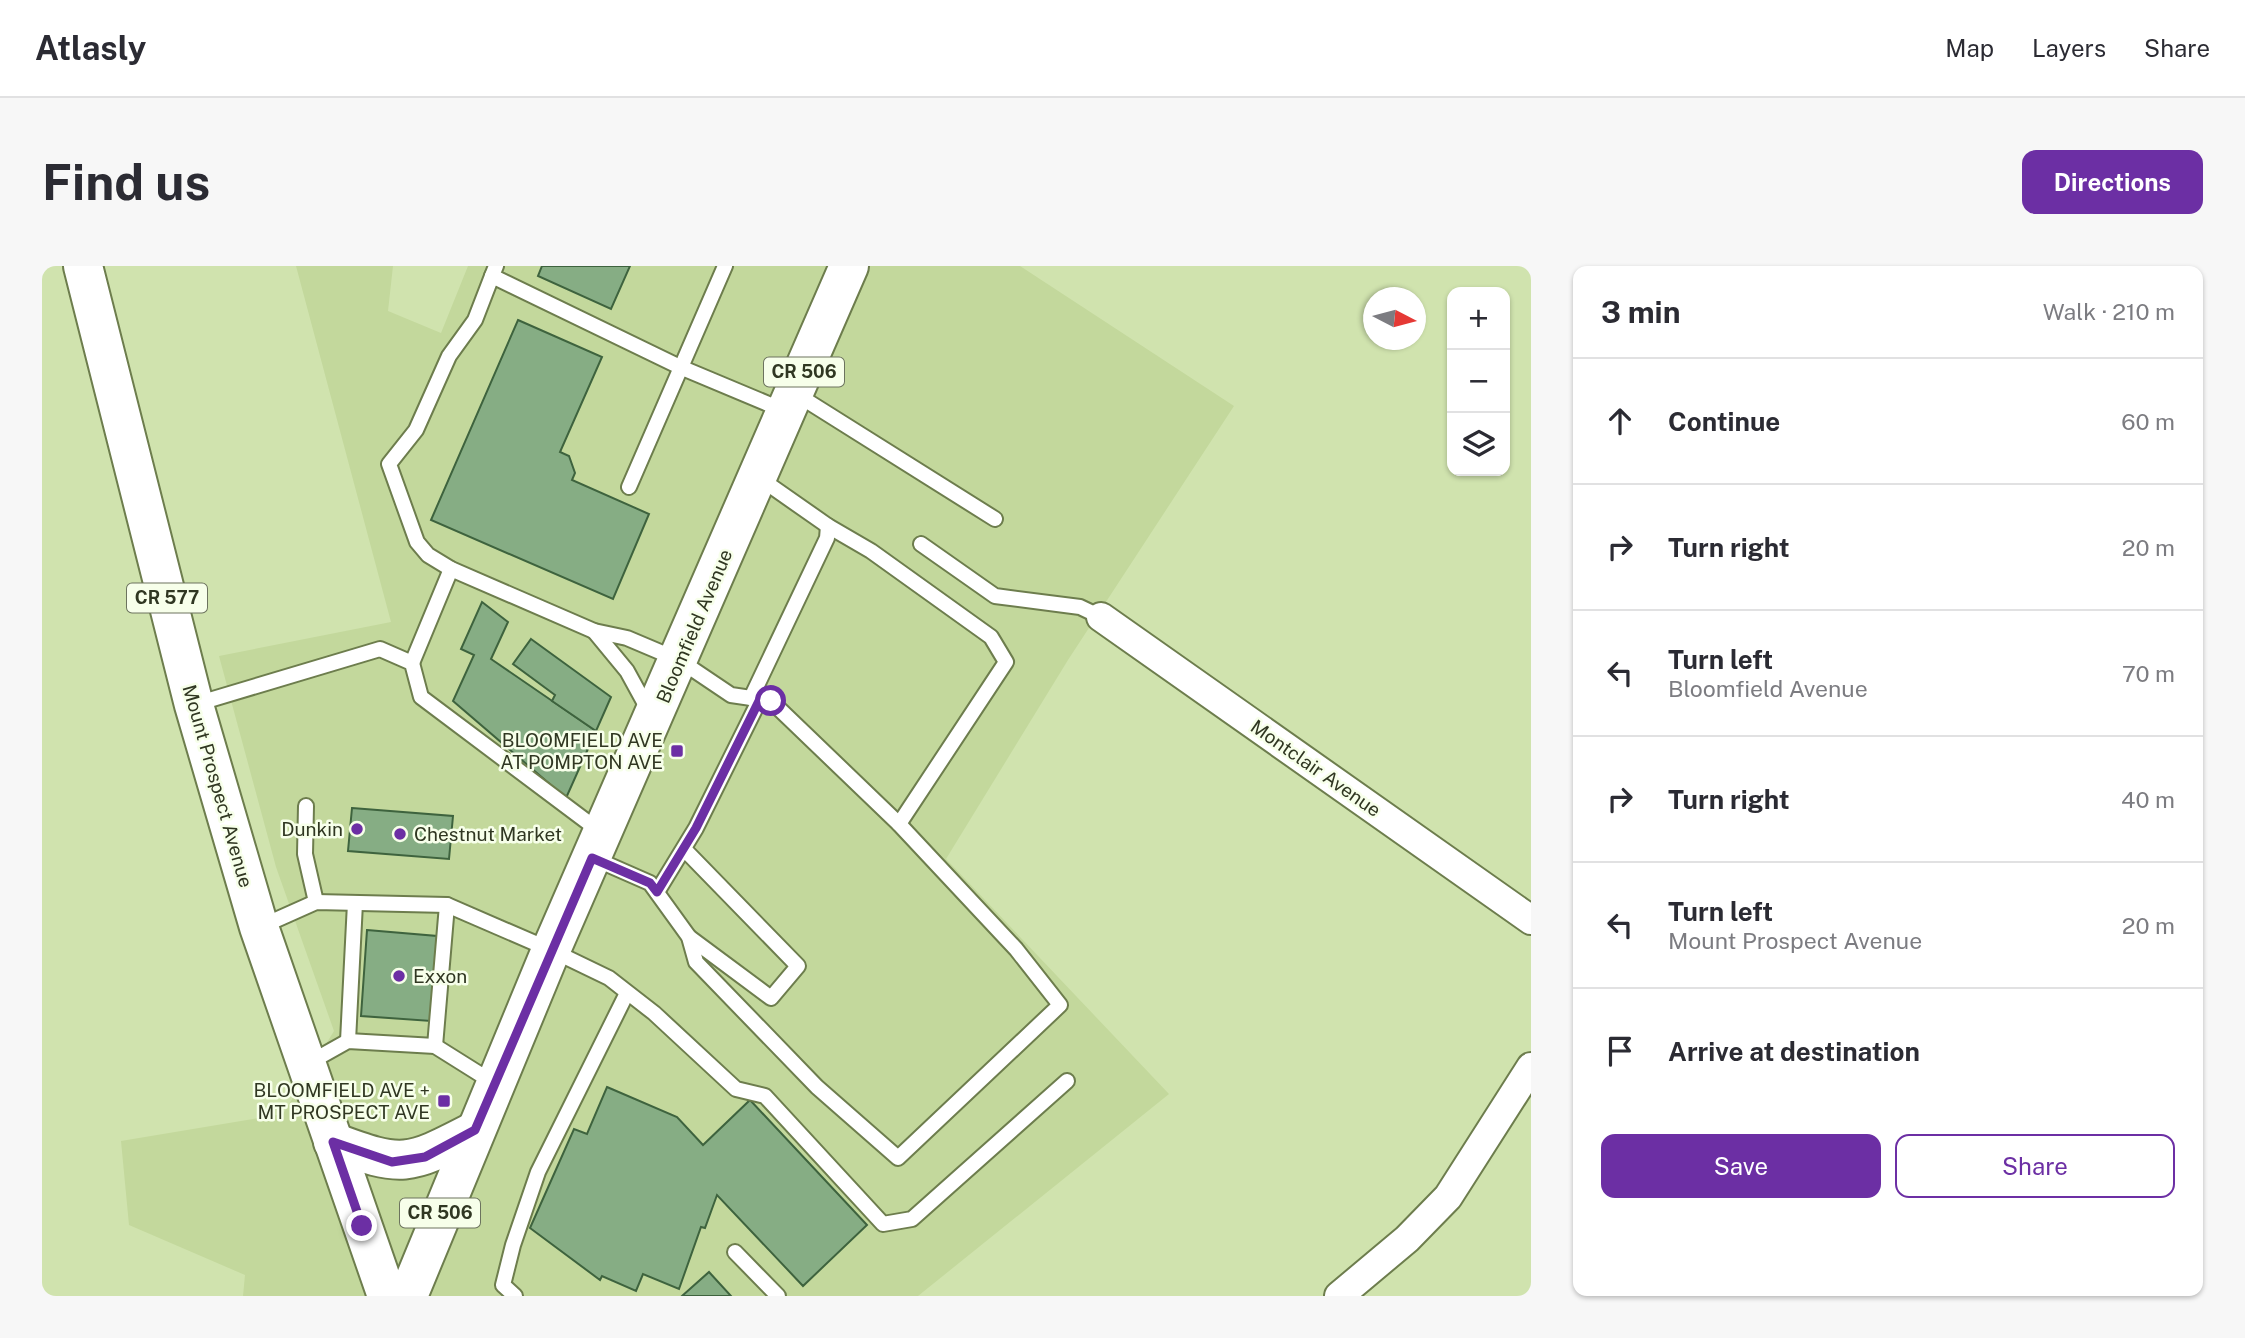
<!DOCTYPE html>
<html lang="en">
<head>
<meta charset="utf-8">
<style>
  :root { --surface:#fff; --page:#f7f7f7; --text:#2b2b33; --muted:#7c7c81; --line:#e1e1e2; --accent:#6c2fa4 }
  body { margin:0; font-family:"Public Sans",sans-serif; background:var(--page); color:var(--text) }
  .controls { position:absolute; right:21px; top:21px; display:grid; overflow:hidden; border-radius:14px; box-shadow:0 2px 5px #0004 }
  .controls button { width:63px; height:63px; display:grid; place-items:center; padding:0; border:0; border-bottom:2px solid var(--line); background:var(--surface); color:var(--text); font:35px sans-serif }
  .compass { position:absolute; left:1321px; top:21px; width:63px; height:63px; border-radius:50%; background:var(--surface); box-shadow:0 2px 5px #0004; rotate:96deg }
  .stop { position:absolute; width:21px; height:21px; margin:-16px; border:5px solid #6c2fa4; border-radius:50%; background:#fff }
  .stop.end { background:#6c2fa4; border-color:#fff; box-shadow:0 2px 7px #0008 }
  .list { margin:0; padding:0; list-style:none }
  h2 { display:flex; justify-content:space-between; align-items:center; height:91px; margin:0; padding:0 28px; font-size:30px }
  h2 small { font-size:23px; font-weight:400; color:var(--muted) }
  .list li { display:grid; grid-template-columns:46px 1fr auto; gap:21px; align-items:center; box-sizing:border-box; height:126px; padding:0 28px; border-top:2px solid var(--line) }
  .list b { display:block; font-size:26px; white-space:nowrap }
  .list p { margin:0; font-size:23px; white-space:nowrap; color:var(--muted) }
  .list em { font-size:23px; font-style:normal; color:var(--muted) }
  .actions { display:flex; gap:14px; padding:21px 28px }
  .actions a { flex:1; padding:16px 0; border:2px solid var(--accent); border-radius:14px; text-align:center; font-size:24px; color:var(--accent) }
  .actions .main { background:var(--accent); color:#fff }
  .icon { flex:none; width:38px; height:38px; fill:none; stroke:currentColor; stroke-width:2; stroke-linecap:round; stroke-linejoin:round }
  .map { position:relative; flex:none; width:1489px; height:1030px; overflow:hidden; border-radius:14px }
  header { display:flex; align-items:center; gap:42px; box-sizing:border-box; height:98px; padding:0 35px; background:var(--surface); border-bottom:2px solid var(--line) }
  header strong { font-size:33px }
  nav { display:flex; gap:38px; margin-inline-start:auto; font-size:24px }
  .intro { display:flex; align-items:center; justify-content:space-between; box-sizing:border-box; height:168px; padding:0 42px }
  h1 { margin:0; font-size:49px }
  .button { padding:18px 32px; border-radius:14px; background:var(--accent); color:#fff; font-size:24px; font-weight:700 }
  main { display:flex; gap:42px; padding:0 42px }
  aside { flex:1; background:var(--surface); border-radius:14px; box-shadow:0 2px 5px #0004 }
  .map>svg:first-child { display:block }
  .built { fill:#c3d89c }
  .building { fill:#86ad84; stroke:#3e633e; stroke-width:2 }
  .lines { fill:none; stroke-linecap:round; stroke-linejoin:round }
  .service-casing { stroke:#6d7d4d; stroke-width:18 }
  .minor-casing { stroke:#6d7d4d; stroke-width:32 }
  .primary-casing { stroke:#6d7d4d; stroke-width:42 }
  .service { stroke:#fff; stroke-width:14 }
  .minor { stroke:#fff; stroke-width:28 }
  .primary { stroke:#fff; stroke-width:38 }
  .route { stroke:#6c2fa4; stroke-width:9 }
  .poi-dot { fill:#6c2fa4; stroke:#f7ffea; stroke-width:2.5 }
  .labels { text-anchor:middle; stroke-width:5; stroke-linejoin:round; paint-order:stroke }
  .shield { fill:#f7ffea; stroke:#6c735e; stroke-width:2 }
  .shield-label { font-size:18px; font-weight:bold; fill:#303722 }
  .street-label { font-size:19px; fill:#303722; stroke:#f7ffea }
  .poi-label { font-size:19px; fill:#303722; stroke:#f7ffea; text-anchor:end }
</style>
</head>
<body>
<header>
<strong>Atlasly</strong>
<nav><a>Map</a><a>Layers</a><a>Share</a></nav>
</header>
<div class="intro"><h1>Find us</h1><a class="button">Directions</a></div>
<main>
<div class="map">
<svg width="1489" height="1030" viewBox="0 0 1489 1030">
  <rect width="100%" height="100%" fill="#d0e3ae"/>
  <path class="built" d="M254,0H351L346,45L399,67L426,0H978L1192,140L1026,394L904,593L1127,828L876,1030H201L203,1009L87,959L79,875L241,848L292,765L234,601L177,390L349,356Z"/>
  <g class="building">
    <path d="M500,0H588L569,43L496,10Z"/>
    <path d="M476,54L560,91L518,186L527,190L533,207L530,214L607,248L571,333L389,254Z"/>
    <path d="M440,336L466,356L449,393L554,465L524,532L411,435L432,389L419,383Z"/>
    <path d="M489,373L569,431L554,465L510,435L513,429L471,398Z"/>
    <path d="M310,542L411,550L407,593L306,585Z"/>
    <path d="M325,664L395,670L389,755L319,750Z"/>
    <path d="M565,821L635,851L661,879L708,834L825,959L761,1020L675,929L663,962L659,961L637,1023L601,1008L594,1025L560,1010L558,1014L488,962L532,863L545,868Z"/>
    <path d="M667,1006L689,1030H640Z"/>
  </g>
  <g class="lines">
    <g class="service-casing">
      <g id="service">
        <path d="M454,0L450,10L638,101L743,145"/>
        <path d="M450,10L433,54L407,90L374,164L347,198L375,276L386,289L409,303L552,365L585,372L637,394L689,429L729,435L857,558L974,683L1018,739L856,892L775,821L654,696L647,671L608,617L551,592"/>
        <path d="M754,128L953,253"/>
        <path d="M716,211L786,260L829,285L949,371L964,396L857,558"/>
        <path d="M587,221L683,0"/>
        <path d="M879,278L953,330L1038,341L1059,351"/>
        <path d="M552,365L585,405L608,447"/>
        <path d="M370,397L409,303"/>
        <path d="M709,432L785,272L786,260"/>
        <path d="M154,438L338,383L370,397L379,431L560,567"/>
        <path d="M264,540L263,588L274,636"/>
        <path d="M642,583L756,700L729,732L647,671"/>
        <path d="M615,626L654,562L718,433"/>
        <path d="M218,661L274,636L405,639L509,684L567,712L612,747L694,823L723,830L841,958L870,953L1025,815"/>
        <path d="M306,775L313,637"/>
        <path d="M393,780L405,639"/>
        <path d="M265,798L306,775L393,780L452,817"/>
        <path d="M693,986L736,1030"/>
        <path d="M473,1030L461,1019L471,979L496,906L585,727"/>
      </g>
    </g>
    <g class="minor-casing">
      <g id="minor">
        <path d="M1059,351L1489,654"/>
        <path d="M1297,1030L1365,973L1406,931L1489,801"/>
      </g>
    </g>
    <g class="primary-casing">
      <g id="primary">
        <path d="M41,0L152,439L217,661L345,1030"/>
        <path d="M291,876C362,903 367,899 433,865"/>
        <path d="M366,1030L509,684L807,0"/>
      </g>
    </g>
    <use href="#service" class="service"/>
    <use href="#minor" class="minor"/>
    <use href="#primary" class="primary"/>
  </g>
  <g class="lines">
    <path class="route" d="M320,960L291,876L350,896L383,891L433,864L550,592L608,617L615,626L654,562L718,433L729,435"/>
  </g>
  <g class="poi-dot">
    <rect x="628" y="478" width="14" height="14" rx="3.5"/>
    <circle cx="315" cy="563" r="7"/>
    <circle cx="358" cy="568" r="7"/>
    <circle cx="357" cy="710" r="7"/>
    <rect x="395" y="828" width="14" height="14" rx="3.5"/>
  </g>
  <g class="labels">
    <g class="shield">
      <rect x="722" y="91.5" width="80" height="29" rx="5"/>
      <rect x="85" y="317.5" width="80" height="29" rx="5"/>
      <rect x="358" y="932.5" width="80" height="29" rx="5"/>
    </g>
    <g class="shield-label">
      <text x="762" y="112">CR 506</text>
      <text x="125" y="338">CR 577</text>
      <text x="398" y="953">CR 506</text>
    </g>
    <g class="street-label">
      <text transform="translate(652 360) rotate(-67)" y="7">Bloomfield Avenue</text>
      <text transform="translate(1274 502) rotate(35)" y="7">Montclair Avenue</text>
      <text transform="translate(176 520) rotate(74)" y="7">Mount Prospect Avenue</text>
    </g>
    <g class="poi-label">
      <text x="621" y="481">BLOOMFIELD AVE<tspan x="621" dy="22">AT POMPTON AVE</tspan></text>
      <text x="301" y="570">Dunkin</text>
      <text x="372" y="575" text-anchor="start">Chestnut Market</text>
      <text x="371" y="717" text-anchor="start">Exxon</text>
      <text x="388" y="831">BLOOMFIELD AVE +<tspan x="388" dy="22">MT PROSPECT AVE</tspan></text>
    </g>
  </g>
</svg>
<div class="controls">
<button>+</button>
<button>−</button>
<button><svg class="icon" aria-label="layers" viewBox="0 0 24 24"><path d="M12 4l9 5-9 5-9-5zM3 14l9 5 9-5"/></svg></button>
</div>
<svg class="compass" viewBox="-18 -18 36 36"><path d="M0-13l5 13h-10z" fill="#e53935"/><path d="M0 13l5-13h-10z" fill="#7c7c81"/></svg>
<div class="stop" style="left:729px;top:435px"></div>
<div class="stop end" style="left:320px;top:960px"></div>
</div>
<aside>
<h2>3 min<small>Walk · 210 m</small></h2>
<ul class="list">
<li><svg class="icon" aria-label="ahead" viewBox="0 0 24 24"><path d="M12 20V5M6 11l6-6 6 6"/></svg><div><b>Continue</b></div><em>60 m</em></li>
<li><svg class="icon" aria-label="right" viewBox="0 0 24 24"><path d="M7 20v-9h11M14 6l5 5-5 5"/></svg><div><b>Turn right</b></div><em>20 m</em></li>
<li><svg class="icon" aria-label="left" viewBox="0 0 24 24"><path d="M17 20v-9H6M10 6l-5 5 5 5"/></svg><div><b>Turn left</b><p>Bloomfield Avenue</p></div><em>70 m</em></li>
<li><svg class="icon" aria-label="right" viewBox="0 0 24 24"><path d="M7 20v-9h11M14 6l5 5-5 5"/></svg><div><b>Turn right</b></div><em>40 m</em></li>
<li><svg class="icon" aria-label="left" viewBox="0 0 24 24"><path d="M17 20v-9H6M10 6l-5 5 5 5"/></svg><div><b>Turn left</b><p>Mount Prospect Avenue</p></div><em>20 m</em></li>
<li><svg class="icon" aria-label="arrive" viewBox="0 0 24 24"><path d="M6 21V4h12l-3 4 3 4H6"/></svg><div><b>Arrive at destination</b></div></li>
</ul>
<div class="actions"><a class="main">Save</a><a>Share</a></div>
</aside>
</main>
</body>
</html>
